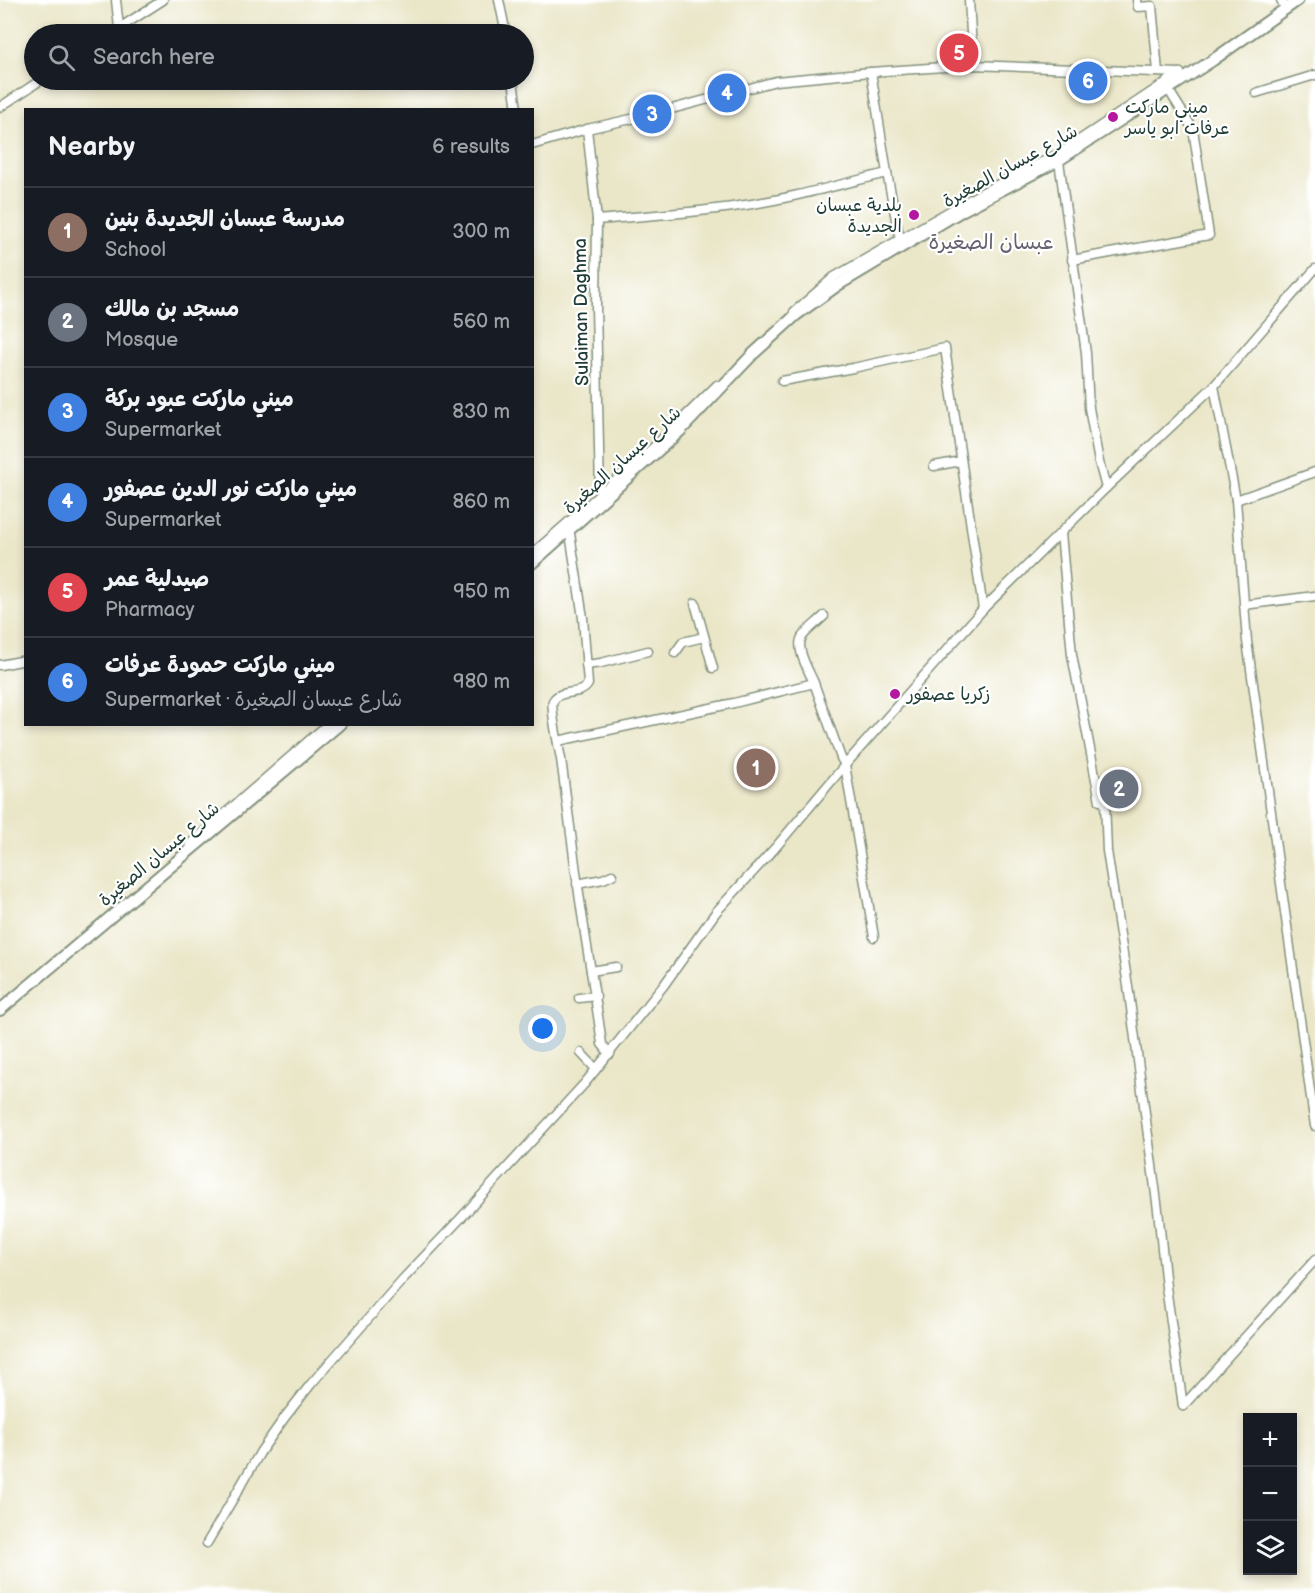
<!DOCTYPE html>
<html lang="en">
<head>
<meta charset="utf-8">
<style>
  :root { --surface:#171b24; --page:#242831; --text:#f1f3f6; --muted:#9ea1a6; --line:#363941; --accent:#d690ce }
  body { margin:0; font-family:"Balsamiq Sans","Playpen Sans Arabic",sans-serif; background:var(--page); color:var(--text) }
  .controls { position:absolute; right:18px; bottom:18px; display:grid; overflow:hidden; border-radius:0px; box-shadow:0 3px 9px #0003 }
  .controls button { width:54px; height:54px; display:grid; place-items:center; padding:0; border:0; border-bottom:2px solid var(--line); background:var(--surface); color:var(--text); font:30px sans-serif }
  .you { position:absolute; left:543px; top:1029px; width:21px; height:21px; margin:-15px; border:4px solid #fff; border-radius:50%; background:#1a73e8; box-shadow:0 0 0 9px #1a73e833 }
  .badge { display:grid; place-items:center; width:39px; height:39px; border-radius:50%; background:var(--accent); color:#fff; font-size:20px; font-weight:700 }
  .pin { position:absolute; translate:-50% -50%; border:3px solid #fff; box-shadow:0 2px 6px #0006 }
  .list { margin:0; padding:0; list-style:none }
  h2 { display:flex; justify-content:space-between; align-items:center; height:78px; margin:0; padding:0 24px; font-size:26px }
  h2 small { font-size:20px; font-weight:400; color:var(--muted) }
  .list li { display:grid; grid-template-columns:39px 1fr auto; gap:18px; align-items:center; box-sizing:border-box; height:90px; padding:0 24px; border-top:2px solid var(--line) }
  .list b { display:block; font-size:22px; white-space:nowrap }
  .list p { margin:0; font-size:20px; white-space:nowrap; color:var(--muted) }
  .list em { font-size:20px; font-style:normal; color:var(--muted) }
  .icon { flex:none; width:33px; height:33px; fill:none; stroke:currentColor; stroke-width:2; stroke-linecap:round; stroke-linejoin:round }
  .map { position:relative; flex:none; width:1315px; height:1593px; overflow:hidden }
  .search { position:absolute; background:var(--surface); box-shadow:0 3px 9px #0003; left:24px; top:24px; width:510px; height:66px; display:flex; align-items:center; gap:15px; box-sizing:border-box; padding:0 21px; border-radius:33px; color:var(--muted); font-size:22px }
  .panel { position:absolute; background:var(--surface); box-shadow:0 3px 9px #0003; left:24px; top:108px; width:510px; height:618px; border-radius:0px }
  .map>svg:first-child { display:block }
  .lines { fill:none; stroke-linecap:round; stroke-linejoin:round }
  .minor-casing { stroke:#84927e; stroke-width:11 }
  .major-casing { stroke:#84927e; stroke-width:14 }
  .minor { stroke:#fff; stroke-width:8 }
  .major { stroke:#fff; stroke-width:10 }
  .poi-dot { fill:#b5179e; stroke:#fff; stroke-width:2 }
  .labels { text-anchor:middle; stroke-width:4.5; stroke-linejoin:round; paint-order:stroke }
  .poi-label { font-size:18px; fill:#1f3d34; stroke:#fff; text-anchor:start }
  .street-label { font-size:18px; fill:#1f3d34; stroke:#fff }
  .quarter-label { font-size:21px; fill:#666270; stroke:#fff }
</style>
</head>
<body>
<div class="map">
<svg width="1315" height="1593" viewBox="0 0 1315 1593">
  <rect width="100%" height="100%" fill="#fff"/>
  <filter id="ink" filterUnits="userSpaceOnUse"><feTurbulence type="fractalNoise" baseFrequency=".0167" numOctaves="2"/><feDisplacementMap in="SourceGraphic" scale="12" xChannelSelector="R" yChannelSelector="G"/><feConvolveMatrix kernelMatrix="1 2 1 2 8 2 1 2 1" color-interpolation-filters="sRGB"/></filter>
  <filter id="wash" filterUnits="userSpaceOnUse"><feTurbulence type="fractalNoise" baseFrequency=".008" numOctaves="4" result="noise"/><feDisplacementMap in="SourceGraphic" scale="24" xChannelSelector="R" yChannelSelector="G"/><feGaussianBlur stdDeviation="1.35" result="paint"/><feColorMatrix in="noise" values="0 0 0 0 0 0 0 0 0 0 0 0 0 0 0 0 0 1.4 0 .05"/><feComposite in="paint" operator="in"/></filter>
  <g filter="url(#wash)">
    <rect width="100%" height="100%" fill="#eae6c8"/>
  </g>
  <g filter="url(#ink)">
    <g class="lines">
      <g class="minor-casing">
        <g id="minor">
          <path d="M116,0L119,28"/>
          <path d="M499,0L506,34"/>
          <path d="M969,0L973,65"/>
          <path d="M1137,0L1138,7L1152,6L1158,72"/>
          <path d="M1281,0L1283,4"/>
          <path d="M110,34L163,0"/>
          <path d="M871,72L973,65L1180,73"/>
          <path d="M513,80L517,110"/>
          <path d="M1256,93L1315,75"/>
          <path d="M0,107L41,80"/>
          <path d="M587,129L597,220L596,306L600,495"/>
          <path d="M532,145L587,129L653,114L776,81L871,72L887,173L900,240"/>
          <path d="M1058,154L1086,353L1089,408L1099,462L1106,488"/>
          <path d="M597,220C644,216 692,213 739,206C789,199 838,185 887,173"/>
          <path d="M1072,260L1209,235L1193,129L1168,89"/>
          <path d="M794,312L834,277L983,192L1058,154L1180,73"/>
          <path d="M782,381L853,368L945,348L983,609"/>
          <path d="M1214,386L1236,500L1247,641L1315,1126"/>
          <path d="M934,466L961,461"/>
          <path d="M1236,500L1315,472"/>
          <path d="M569,527L583,618L588,684C581,697 560,688 553,701C550,709 559,748 561,759C567,802 572,844 578,886C585,939 595,991 602,1044L610,1054"/>
          <path d="M1061,533L1072,655L1100,801H1105L1107,851L1128,986L1158,1210L1166,1287L1183,1406"/>
          <path d="M532,554L655,446L717,385"/>
          <path d="M695,603L713,668"/>
          <path d="M1244,605L1315,596"/>
          <path d="M675,653L683,642L704,637"/>
          <path d="M0,665L26,660"/>
          <path d="M586,665L601,663L648,651"/>
          <path d="M814,683C809,671 795,648 802,637C808,629 817,623 824,616"/>
          <path d="M558,741L734,703L814,683L841,758L845,765L874,937"/>
          <path d="M190,844L328,724"/>
          <path d="M577,884L603,879L612,875"/>
          <path d="M591,971L616,967"/>
          <path d="M579,998L596,996"/>
          <path d="M581,1053L596,1069"/>
          <path d="M1183,1406L1315,1260"/>
          <path d="M207,1543L261,1451L285,1417L311,1384L403,1279L460,1219L585,1083L664,985L716,912L775,848L845,765L983,609L1106,488L1214,386L1315,269"/>
        </g>
      </g>
      <g class="major-casing">
        <g id="major">
          <path d="M532,563L680,431L753,354L796,315L838,285L963,210L1059,160L1213,60L1298,0"/>
          <path d="M0,1010L340,724"/>
        </g>
      </g>
      <use href="#minor" class="minor"/>
      <use href="#major" class="major"/>
    </g>
  </g>
  <g class="poi-dot">
    <circle cx="1113" cy="117" r="6"/>
    <circle cx="914" cy="215" r="6"/>
    <circle cx="895" cy="694" r="6"/>
  </g>
  <g class="labels">
    <g class="poi-label">
      <text x="1125" y="113">ميني ماركت<tspan x="1125" dy="21">عرفات ابو ياسر</tspan></text>
      <text x="902" y="211" text-anchor="end">بلدية عبسان<tspan x="902" dy="21">الجديدة</tspan></text>
      <text x="907" y="700">زكريا عصفور</text>
    </g>
    <g class="street-label">
      <text transform="translate(1010 166) rotate(-29)" y="6">شارع عبسان الصغيرة</text>
      <text transform="translate(581 312) rotate(-91)" y="6">Sulaiman Daghma</text>
      <text transform="translate(622 460) rotate(-42)" y="6">شارع عبسان الصغيرة</text>
      <text transform="translate(159 854) rotate(-40)" y="6">شارع عبسان الصغيرة</text>
    </g>
    <g class="quarter-label">
      <text x="991" y="249">عبسان الصغيرة</text>
    </g>
  </g>
</svg>
<div class="controls">
<button>+</button>
<button>−</button>
<button><svg class="icon" aria-label="layers" viewBox="0 0 24 24"><path d="M12 4l9 5-9 5-9-5zM3 14l9 5 9-5"/></svg></button>
</div>
<div class="you"></div>
<div class="pin badge" style="left:756px;top:768px;background:#8d6e63">1</div>
<div class="pin badge" style="left:1119px;top:789px;background:#6b7280">2</div>
<div class="pin badge" style="left:652px;top:114px;background:#3f7fe0">3</div>
<div class="pin badge" style="left:727px;top:93px;background:#3f7fe0">4</div>
<div class="pin badge" style="left:959px;top:53px;background:#e0444e">5</div>
<div class="pin badge" style="left:1088px;top:81px;background:#3f7fe0">6</div>
<div class="search"><svg class="icon" aria-label="search" viewBox="0 0 24 24"><circle cx="10" cy="10" r="6"/><path d="M15 15l6 6"/></svg>Search here</div>
<section class="panel">
<h2>Nearby<small>6 results</small></h2>
<ul class="list">
<li><span class="badge" style="background:#8d6e63">1</span><div><b>مدرسة عبسان الجديدة بنين</b><p>School</p></div><em>300 m</em></li>
<li><span class="badge" style="background:#6b7280">2</span><div><b>مسجد بن مالك</b><p>Mosque</p></div><em>560 m</em></li>
<li><span class="badge" style="background:#3f7fe0">3</span><div><b>ميني ماركت عبود بركة</b><p>Supermarket</p></div><em>830 m</em></li>
<li><span class="badge" style="background:#3f7fe0">4</span><div><b>ميني ماركت نور الدين عصفور</b><p>Supermarket</p></div><em>860 m</em></li>
<li><span class="badge" style="background:#e0444e">5</span><div><b>صيدلية عمر</b><p>Pharmacy</p></div><em>950 m</em></li>
<li><span class="badge" style="background:#3f7fe0">6</span><div><b>ميني ماركت حمودة عرفات</b><p>Supermarket · شارع عبسان الصغيرة</p></div><em>980 m</em></li>
</ul>
</section>
</div>
</body>
</html>
